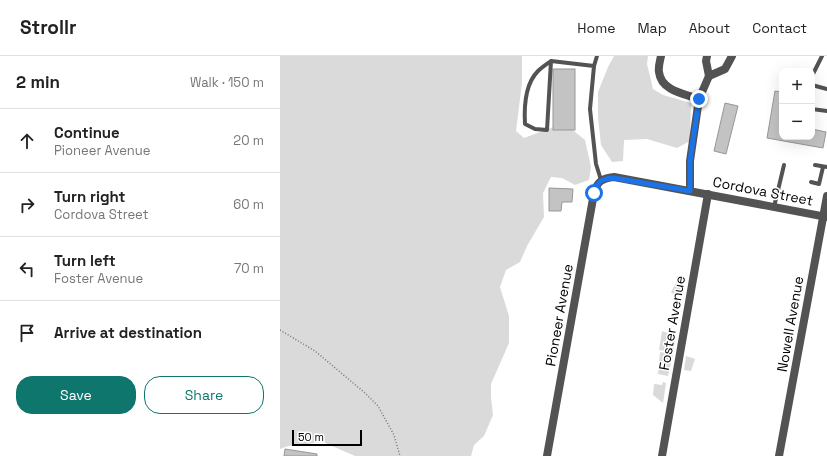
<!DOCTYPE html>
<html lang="en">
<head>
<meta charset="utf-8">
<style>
  :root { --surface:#fff; --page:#f6f6f6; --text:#222; --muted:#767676; --line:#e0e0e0; --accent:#0f766e }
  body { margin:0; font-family:"Space Grotesk",sans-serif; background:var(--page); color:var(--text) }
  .controls { position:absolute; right:12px; top:12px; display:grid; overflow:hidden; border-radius:8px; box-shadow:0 4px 16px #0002 }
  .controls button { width:36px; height:36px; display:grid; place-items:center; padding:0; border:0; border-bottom:1px solid var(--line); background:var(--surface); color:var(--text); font:20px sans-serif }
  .scale { position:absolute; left:12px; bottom:10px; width:70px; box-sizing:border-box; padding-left:4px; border:2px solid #000; border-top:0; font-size:11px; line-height:14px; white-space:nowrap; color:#000; -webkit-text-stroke:3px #fff; paint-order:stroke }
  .stop { position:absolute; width:12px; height:12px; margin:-9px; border:3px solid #1a73e8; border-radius:50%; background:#fff }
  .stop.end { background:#1a73e8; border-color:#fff; box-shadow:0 1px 4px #0008 }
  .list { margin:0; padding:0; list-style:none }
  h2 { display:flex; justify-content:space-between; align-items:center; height:52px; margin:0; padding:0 16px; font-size:17px }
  h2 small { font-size:13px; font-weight:400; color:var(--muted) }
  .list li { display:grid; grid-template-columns:26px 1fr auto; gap:12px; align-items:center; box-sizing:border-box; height:64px; padding:0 16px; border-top:1px solid var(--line) }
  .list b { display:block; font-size:15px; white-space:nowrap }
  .list p { margin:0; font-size:13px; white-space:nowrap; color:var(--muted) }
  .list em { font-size:13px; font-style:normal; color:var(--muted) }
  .actions { display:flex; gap:8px; padding:12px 16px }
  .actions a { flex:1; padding:9px 0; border:1px solid var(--accent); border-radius:16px; text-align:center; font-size:14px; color:var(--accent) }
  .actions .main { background:var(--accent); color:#fff }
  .icon { flex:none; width:22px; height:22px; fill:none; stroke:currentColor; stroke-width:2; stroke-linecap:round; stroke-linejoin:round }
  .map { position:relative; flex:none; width:547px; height:400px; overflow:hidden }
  header { display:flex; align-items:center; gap:24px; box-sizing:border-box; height:56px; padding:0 20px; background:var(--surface); border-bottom:1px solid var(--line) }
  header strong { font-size:19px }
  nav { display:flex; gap:22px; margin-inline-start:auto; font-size:14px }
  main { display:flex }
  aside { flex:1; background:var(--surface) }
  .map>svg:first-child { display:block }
  .green { fill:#dadada }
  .building { fill:#c3c3c3; stroke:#979797 }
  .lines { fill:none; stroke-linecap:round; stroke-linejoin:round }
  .path { stroke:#757575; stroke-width:1.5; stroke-dasharray:1 2; stroke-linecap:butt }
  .lane { stroke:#535353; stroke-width:4 }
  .street { stroke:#535353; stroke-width:8 }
  .route { stroke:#1a73e8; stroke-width:5 }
  .labels { text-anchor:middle; stroke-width:3; stroke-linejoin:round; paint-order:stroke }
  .street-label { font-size:14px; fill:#000; stroke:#fff }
</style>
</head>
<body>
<header>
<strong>Strollr</strong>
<nav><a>Home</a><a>Map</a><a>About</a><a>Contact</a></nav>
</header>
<main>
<aside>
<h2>2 min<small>Walk · 150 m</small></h2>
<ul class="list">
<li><svg class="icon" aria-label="ahead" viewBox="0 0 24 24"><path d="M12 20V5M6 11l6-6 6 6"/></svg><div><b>Continue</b><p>Pioneer Avenue</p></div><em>20 m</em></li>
<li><svg class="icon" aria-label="right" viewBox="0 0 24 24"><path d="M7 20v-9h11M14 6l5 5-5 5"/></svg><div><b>Turn right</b><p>Cordova Street</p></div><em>60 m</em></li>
<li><svg class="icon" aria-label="left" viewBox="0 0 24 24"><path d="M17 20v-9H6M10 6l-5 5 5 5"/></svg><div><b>Turn left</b><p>Foster Avenue</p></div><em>70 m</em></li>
<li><svg class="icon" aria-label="arrive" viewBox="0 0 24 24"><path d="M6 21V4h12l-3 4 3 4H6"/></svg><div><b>Arrive at destination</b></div></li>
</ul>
<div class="actions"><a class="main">Save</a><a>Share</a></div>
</aside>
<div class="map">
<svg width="547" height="400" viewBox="0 0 547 400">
  <rect width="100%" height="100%" fill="#fff"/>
  <g class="green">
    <path d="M0,0H242V27L236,75L244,82L276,70L289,71L305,84L311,111L309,124L295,129L282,122L271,121L263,137L264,161L247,190L240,206L226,214L220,231L229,260V287L211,328V341L213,359L204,380L194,389L191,400H75L43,386L8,390L0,393Z"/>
    <path d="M334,0H368L367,8L373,33L383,39L411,47L410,85L397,92L367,83L344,84L343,105L332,106L321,89L318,62V36L328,11Z"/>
    <path d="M396,226L405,230L403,239L391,237Z"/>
    <path d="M382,275L395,280L393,296L379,294Z"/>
    <path d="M380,296L393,298L388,320L378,318Z"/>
    <path d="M406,300L415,303L411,315L404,314Z"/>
    <path d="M383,326L386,327L383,347L373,339L374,328L382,329Z"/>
  </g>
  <g class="building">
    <rect x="273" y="13" width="22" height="61"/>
    <path d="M495,35L502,36V81H532V73L546,76L543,92L487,82Z"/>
    <path d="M445,47L458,50L446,98L434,95Z"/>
    <path d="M269,132L293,133L292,146H282L281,155H269Z"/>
    <path d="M5,393L37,398V400H4Z"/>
  </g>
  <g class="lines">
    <path class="path" d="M0,274L35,295L85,337L98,350L114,379L120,400"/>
    <g class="lane">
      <path d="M271,5L267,74L255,73L245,68C244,51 245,28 258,15C262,11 267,8 271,5L314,10L310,53L316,108L321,124"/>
      <path d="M314,10L317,0"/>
      <path d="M532,20L542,0"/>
      <path d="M532,29L547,33"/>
      <path d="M532,53L547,55"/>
      <path d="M535,109L547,111"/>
      <path d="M531,126L539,128L543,111"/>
      <path d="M494,151L504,109"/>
    </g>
    <g class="street">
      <path d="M381,0C380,5 378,11 379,16C381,35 405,38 419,43"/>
      <path d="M429,20L445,13L452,0"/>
      <path d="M410,135V105L419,43L429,20L426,5L427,0"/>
      <path d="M267,400L314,137C317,126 322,122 334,121L547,161"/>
      <path d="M382,400L428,138"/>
      <path d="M499,400L547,140"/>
    </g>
  </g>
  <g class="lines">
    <path class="route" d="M314,137C317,126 322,122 334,122L410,135V105L419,43"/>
  </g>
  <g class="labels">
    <g class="street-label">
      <text transform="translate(483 135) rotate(11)" y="5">Cordova Street</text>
      <text transform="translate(279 259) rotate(-80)" y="5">Pioneer Avenue</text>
      <text transform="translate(392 267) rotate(-80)" y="5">Foster Avenue</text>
      <text transform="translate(510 268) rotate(-80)" y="5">Nowell Avenue</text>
    </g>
  </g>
</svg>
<div class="controls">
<button>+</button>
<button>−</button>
</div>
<div class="scale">50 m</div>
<div class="stop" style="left:314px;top:137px"></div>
<div class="stop end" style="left:419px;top:43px"></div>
</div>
</main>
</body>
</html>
